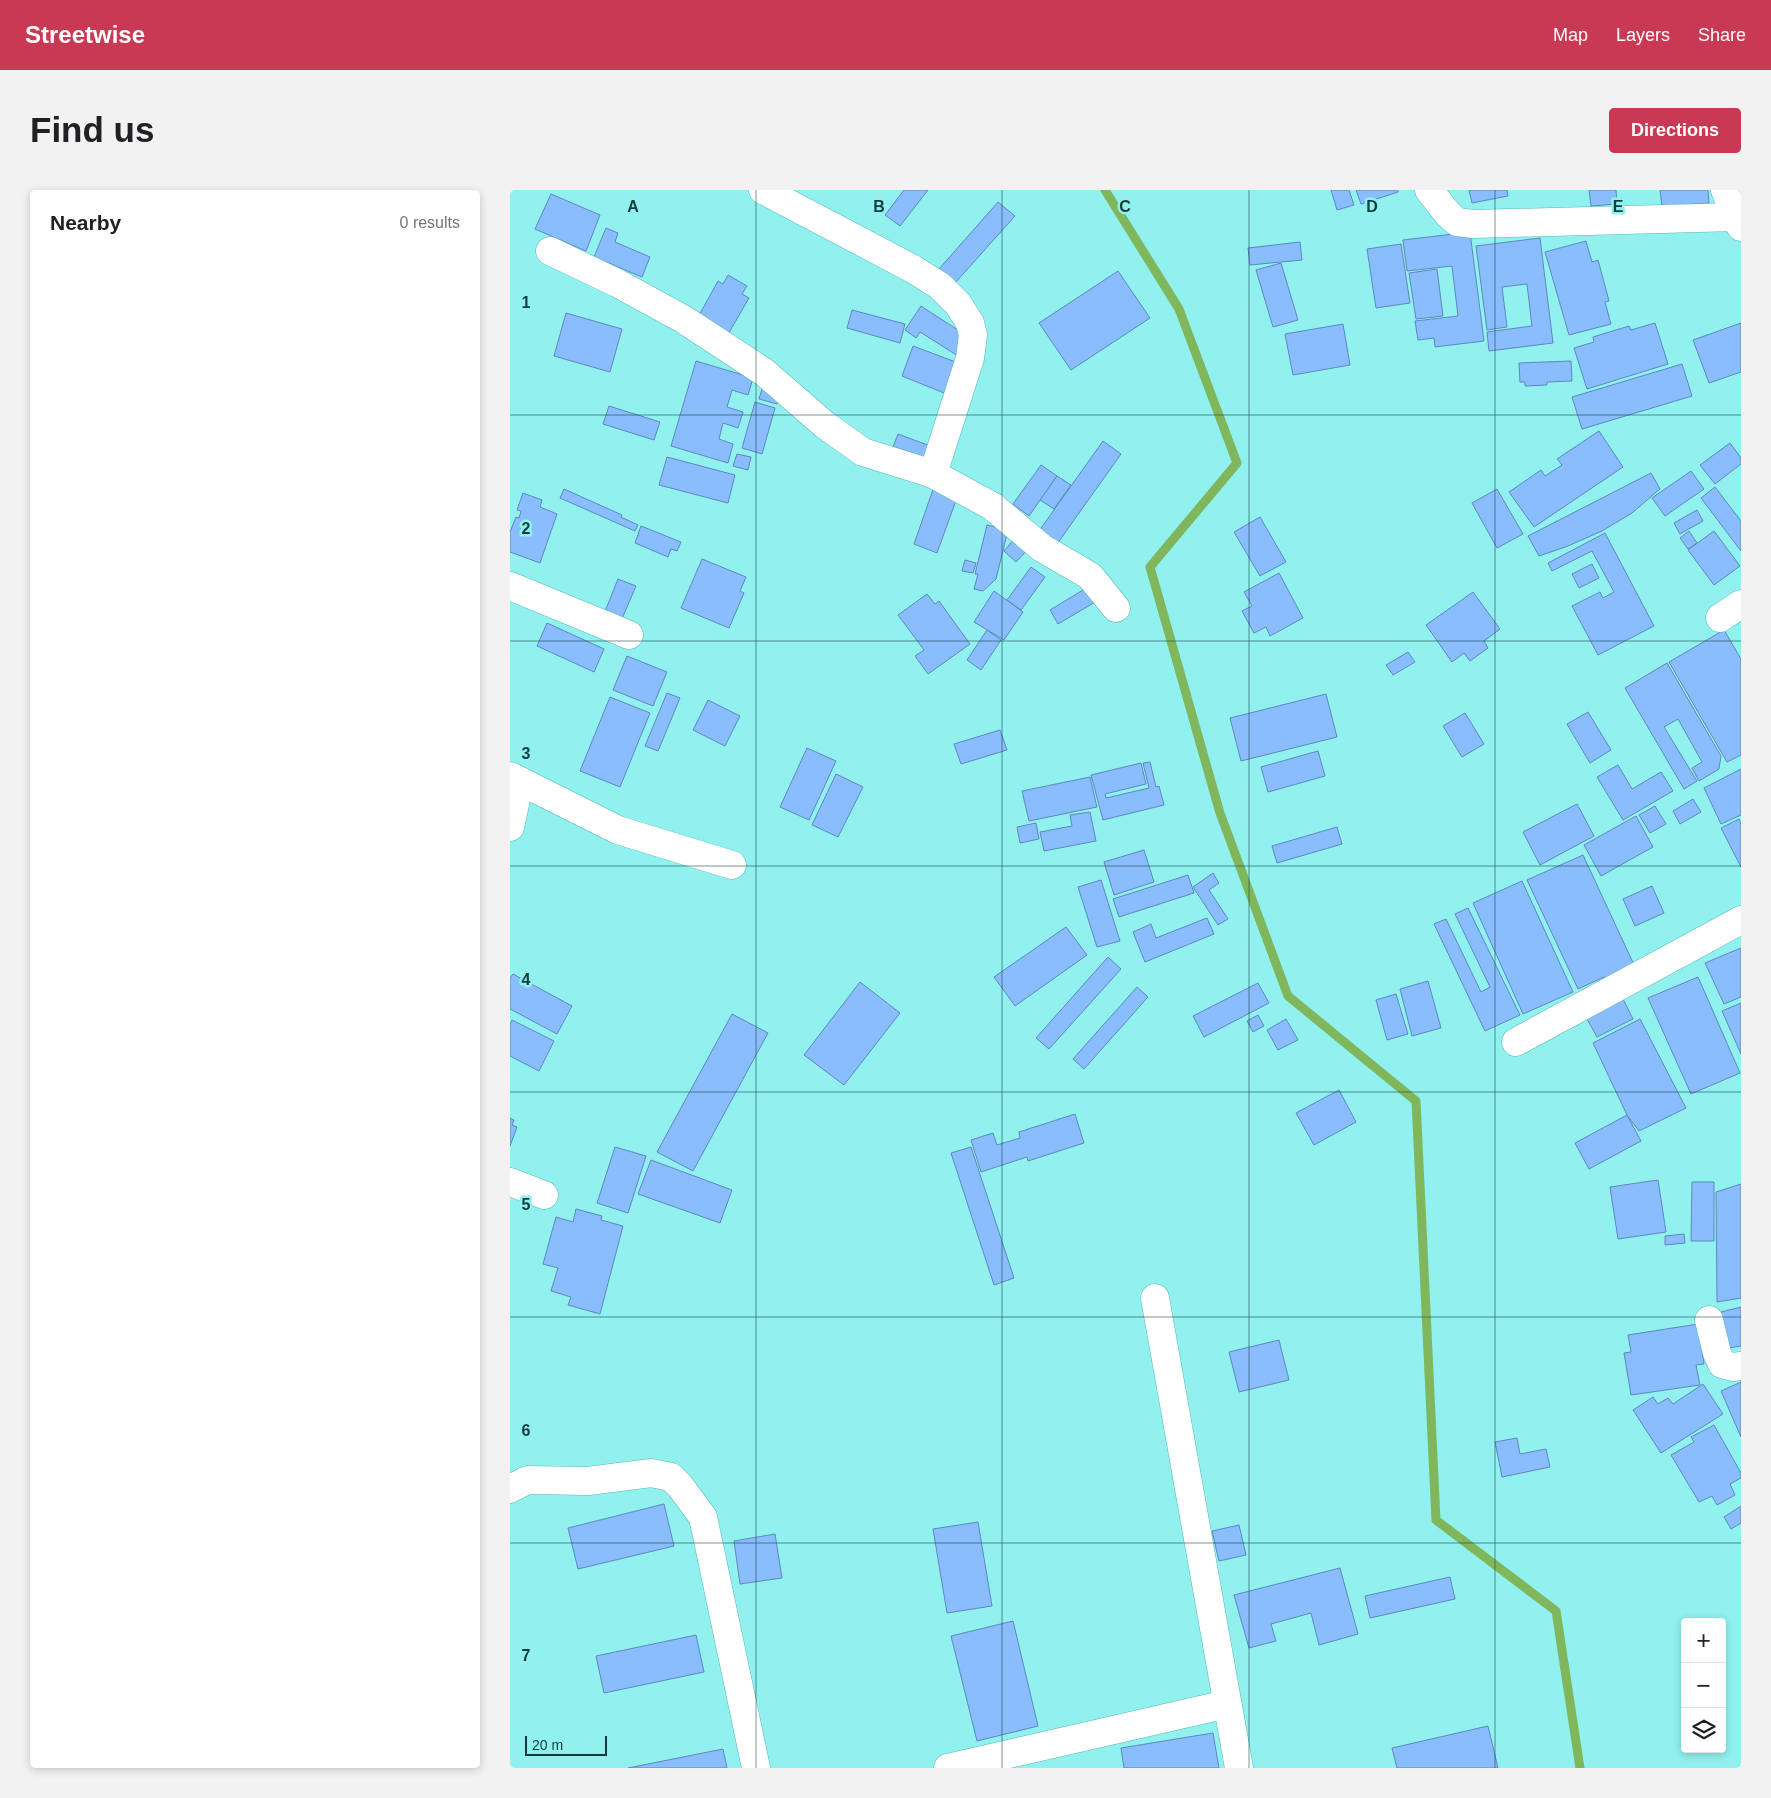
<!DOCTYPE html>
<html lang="en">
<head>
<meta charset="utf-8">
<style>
  :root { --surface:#fff; --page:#f2f2f2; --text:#202124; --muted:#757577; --line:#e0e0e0; --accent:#c93954 }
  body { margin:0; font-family:Helvetica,sans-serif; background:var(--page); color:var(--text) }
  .controls { position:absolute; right:15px; bottom:15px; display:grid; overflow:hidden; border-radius:5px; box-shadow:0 2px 8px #0003 }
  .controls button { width:45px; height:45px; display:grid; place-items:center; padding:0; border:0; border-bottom:1px solid var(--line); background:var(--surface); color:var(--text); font:25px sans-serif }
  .scale { position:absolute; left:15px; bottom:12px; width:82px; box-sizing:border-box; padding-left:5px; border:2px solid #133d3d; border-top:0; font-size:14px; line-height:18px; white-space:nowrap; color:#133d3d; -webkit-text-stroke:4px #90f1ef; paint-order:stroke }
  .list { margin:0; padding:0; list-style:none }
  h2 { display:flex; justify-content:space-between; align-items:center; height:65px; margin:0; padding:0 20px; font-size:21px }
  h2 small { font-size:16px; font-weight:400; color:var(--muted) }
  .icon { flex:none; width:28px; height:28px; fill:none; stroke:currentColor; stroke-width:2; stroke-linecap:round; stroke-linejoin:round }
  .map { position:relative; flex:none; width:1231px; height:1578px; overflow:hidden; border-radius:5px }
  header { display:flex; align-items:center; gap:30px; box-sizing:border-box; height:70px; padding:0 25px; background:var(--accent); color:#fff }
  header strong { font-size:24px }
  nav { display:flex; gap:28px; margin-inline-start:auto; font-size:18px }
  .intro { display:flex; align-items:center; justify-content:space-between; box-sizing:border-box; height:120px; padding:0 30px }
  h1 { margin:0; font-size:35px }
  .button { padding:12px 22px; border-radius:5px; background:var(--accent); color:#fff; font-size:18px; font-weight:700 }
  main { display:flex; gap:30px; padding:0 30px }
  aside { flex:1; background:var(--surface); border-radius:5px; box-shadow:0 2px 8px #0003 }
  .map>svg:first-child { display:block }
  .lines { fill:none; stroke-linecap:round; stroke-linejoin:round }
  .stream { stroke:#80b75d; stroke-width:9 }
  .building { fill:#8abdfe; stroke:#5e88bb }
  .minor-casing { stroke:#56b8b7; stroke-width:29 }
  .minor { stroke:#fff; stroke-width:28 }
  .grid { fill:none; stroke:#133d3d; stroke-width:1; stroke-opacity:0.55 }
  .grid-label { font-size:16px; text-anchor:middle; font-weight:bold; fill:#133d3d; stroke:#90f1ef; stroke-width:5; stroke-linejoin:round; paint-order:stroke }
</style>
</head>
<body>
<header>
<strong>Streetwise</strong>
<nav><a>Map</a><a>Layers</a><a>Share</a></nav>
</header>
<div class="intro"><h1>Find us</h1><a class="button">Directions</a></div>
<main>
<aside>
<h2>Nearby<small>0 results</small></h2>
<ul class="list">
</ul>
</aside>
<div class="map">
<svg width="1231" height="1578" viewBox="0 0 1231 1578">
  <rect width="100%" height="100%" fill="#90f1ef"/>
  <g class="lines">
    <path class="stream" d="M595,0L669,119L727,273L640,377L710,623L778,806L906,911L926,1330L1046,1421L1070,1578"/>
  </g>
  <g class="building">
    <path d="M394,0H418L390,36L375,25Z"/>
    <path d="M821,0H839L844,15L827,20Z"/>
    <path d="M846,0H888V2L851,14Z"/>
    <path d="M959,0H997L998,6L962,13Z"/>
    <path d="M1079,0H1106L1107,14L1081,16Z"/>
    <path d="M1150,0H1198L1199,13L1152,17Z"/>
    <path d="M41,4L90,25L76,61L25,39Z"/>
    <path d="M488,12L505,26L445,93L429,79Z"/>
    <path d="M96,38L108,43L105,52L140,67L132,87L84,67Z"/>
    <path d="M960,42L974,151L925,157L924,148L908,150L905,131L948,126L942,76L897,81L893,50Z"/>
    <path d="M1030,48L1043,153L979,161L977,142L1022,136L1017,94L992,97L997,137L977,140L966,56Z"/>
    <path d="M1076,51L1082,72L1088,70L1099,111L1095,112L1101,134L1059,145L1035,62Z"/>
    <path d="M790,52L792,70L740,75L738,58Z"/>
    <path d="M891,54L900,113L866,118L857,59Z"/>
    <path d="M771,73L788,130L763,137L746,80Z"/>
    <path d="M927,79L933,126L906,129L899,83Z"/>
    <path d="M608,81L640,128L561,180L529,133Z"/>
    <path d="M218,85L237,96L232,104L239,108L217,146L187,129L208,91L213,94Z"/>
    <path d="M411,116L460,148L448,166L410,142L406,148L395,140Z"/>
    <path d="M342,120L395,134L390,153L337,138Z"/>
    <path d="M56,123L112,139L100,182L44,166Z"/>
    <path d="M1145,133L1158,174L1077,199L1064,158L1084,152L1083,147L1119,136L1121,140Z"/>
    <path d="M1231,133V182L1199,193L1183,150Z"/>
    <path d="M833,134L840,175L783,185L775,144Z"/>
    <path d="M403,156L451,174L439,205L392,186Z"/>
    <path d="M186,171L243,188L238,205L222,200L217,217L233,222L228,238L213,233L209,249L223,254L218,273L161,256Z"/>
    <path d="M1061,171L1062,191L1037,192V195L1015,196V192H1010L1009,173Z"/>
    <path d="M1172,174L1182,206L1072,239L1062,207Z"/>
    <path d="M253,196L270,201L267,214L249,209Z"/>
    <path d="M245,212L265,218L252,264L232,258Z"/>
    <path d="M99,216L150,232L144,250L93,234Z"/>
    <path d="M1089,241L1113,277L1024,337L999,302L1031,280L1035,286L1052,275L1047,269Z"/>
    <path d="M388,244L423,257L418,273L402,263L383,257Z"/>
    <path d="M593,251L611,264L547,354L529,341Z"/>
    <path d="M1220,253L1231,268V274L1205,294L1190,275Z"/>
    <path d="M227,264L241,267L238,280L223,276Z"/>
    <path d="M157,267L225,285L218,313L149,295Z"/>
    <path d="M531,275L547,286L519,326L503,314Z"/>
    <path d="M1181,281L1194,299L1155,326L1142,308Z"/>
    <path d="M1141,283L1150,299L1122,323L1092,341L1058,356L1029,366L1018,346Z"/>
    <path d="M547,286L561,295L544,319L530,310Z"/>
    <path d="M425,294L449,302L427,363L404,354Z"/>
    <path d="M1205,297L1231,331V361L1191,308Z"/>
    <path d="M54,299L112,325L111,327L128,335L125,341L50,308Z"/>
    <path d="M987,299L1013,344L987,358L962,313Z"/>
    <path d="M13,303L32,310L30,317L47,324L30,373L0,362V342L6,327L9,328L11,321L7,320Z"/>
    <path d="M1187,320L1193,331L1170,344L1164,333Z"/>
    <path d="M750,327L776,372L750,386L724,342Z"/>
    <path d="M477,335L498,340L486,389L473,401L464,399L468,384H465Z"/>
    <path d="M131,336L171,352L167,361L161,359L158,367L125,353Z"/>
    <path d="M1179,341L1187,353L1178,359L1170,348Z"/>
    <path d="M1204,341L1230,376L1204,395L1178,360Z"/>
    <path d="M1095,343L1144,436L1088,465L1062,416L1090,402L1093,408L1104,402L1082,361L1042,381L1038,373Z"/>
    <path d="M506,347L519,358L506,372L494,361Z"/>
    <path d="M192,369L236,387L230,401L234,403L219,438L171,418Z"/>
    <path d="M455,370L466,373L463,383L452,381Z"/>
    <path d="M1082,374L1089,388L1069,398L1062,384Z"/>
    <path d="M521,377L535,387L511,420L497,410Z"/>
    <path d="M769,383L793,428L760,446L756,437L744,443L732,421L742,416L734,402Z"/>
    <path d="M108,389L126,396L111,431L94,424Z"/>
    <path d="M578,397L587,411L548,434L540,420Z"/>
    <path d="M484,401L513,422L494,450L464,432Z"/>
    <path d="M963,402L990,439L974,451L978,458L960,471L954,463L942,472L916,435Z"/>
    <path d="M417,404L425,414L429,411L460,454L418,484L405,466L414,460L388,425Z"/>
    <path d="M37,433L94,459L84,482L27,456Z"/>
    <path d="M477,440L491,450L471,480L457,470Z"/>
    <path d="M1214,440L1231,469V565L1217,572L1159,472Z"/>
    <path d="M898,462L905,472L883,485L876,475Z"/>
    <path d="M117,466L157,482L143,516L103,500Z"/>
    <path d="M1157,473L1211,566L1209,579L1189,591L1182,578L1192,572L1168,529L1154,537L1187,591L1174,599L1115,498Z"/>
    <path d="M157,503L170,508L148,561L135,556Z"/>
    <path d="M816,504L827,547L731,571L720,528Z"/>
    <path d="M100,507L140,523L110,597L70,581Z"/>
    <path d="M198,510L230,526L215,556L183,540Z"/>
    <path d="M1078,522L1101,560L1080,573L1057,534Z"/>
    <path d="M955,523L974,554L952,567L933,536Z"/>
    <path d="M490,540L497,560L451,574L444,554Z"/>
    <path d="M297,558L326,571L299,630L270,617Z"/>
    <path d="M808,561L815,586L758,602L751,577Z"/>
    <path d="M640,572L646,597L649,596L654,615L593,630L581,585L631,573L636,594L595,604L596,608L639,598L633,573Z"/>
    <path d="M1108,575L1122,599L1151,582L1163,601L1113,630L1087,587Z"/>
    <path d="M1231,579V625L1211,634L1194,598Z"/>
    <path d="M326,584L353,597L328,647L302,635Z"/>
    <path d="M580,587L587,617L519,631L512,601Z"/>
    <path d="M1183,609L1191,622L1170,634L1163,621Z"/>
    <path d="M1067,614L1084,646L1030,675L1013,642Z"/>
    <path d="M1145,616L1156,634L1140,643L1129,625Z"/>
    <path d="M580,622L586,651L534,661L530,642L562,636L560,625Z"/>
    <path d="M1126,626L1143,657L1091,686L1074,655Z"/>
    <path d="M1229,629L1231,634V677L1211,638Z"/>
    <path d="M526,633L529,649L510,653L507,637Z"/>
    <path d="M827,637L832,654L767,673L762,656Z"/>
    <path d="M634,660L644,692L604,705L594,672Z"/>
    <path d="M1073,665L1125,777L1096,790L1094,787L1068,799L1017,690Z"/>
    <path d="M703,683L709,693L699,700L718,729L708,735L683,697Z"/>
    <path d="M678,685L684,703L609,727L603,709Z"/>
    <path d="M591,690L610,751L587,757L568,697Z"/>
    <path d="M1012,691L1063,802L1013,824L963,713Z"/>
    <path d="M1142,696L1154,723L1125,736L1113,709Z"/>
    <path d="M958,718L1010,825L975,841L924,734L936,729L971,802L980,797L945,724Z"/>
    <path d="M697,728L704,744L635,772L623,742L641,734L646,748Z"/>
    <path d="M556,737L577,765L505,816L484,787Z"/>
    <path d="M1231,758V807L1214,814L1195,773Z"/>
    <path d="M598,767L611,779L539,859L526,848Z"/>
    <path d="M3,784L62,816L47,844L0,819V788Z"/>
    <path d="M1188,787L1230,883L1181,904L1138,808Z"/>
    <path d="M918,791L931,838L902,846L890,799Z"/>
    <path d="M350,792L390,823L334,895L294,865Z"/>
    <path d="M748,793L759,813L694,847L683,826Z"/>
    <path d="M627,797L638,807L574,879L563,869Z"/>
    <path d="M886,804L898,844L877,850L866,810Z"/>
    <path d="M1113,809L1123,829L1087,847L1076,827Z"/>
    <path d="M1231,813V864L1212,821Z"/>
    <path d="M222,824L258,843L183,981L147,962Z"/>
    <path d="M748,825L754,836L743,842L737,831Z"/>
    <path d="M776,829L788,850L768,860L757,840Z"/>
    <path d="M1130,829L1176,918L1129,941L1117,925L1083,853Z"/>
    <path d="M2,830L44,851L29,881L0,866V835Z"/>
    <path d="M829,900L846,932L804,955L786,923Z"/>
    <path d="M565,924L574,953L518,971L517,967L471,982L461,950L483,943L487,955L510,948L509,942Z"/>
    <path d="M1117,925L1131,951L1079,979L1065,953Z"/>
    <path d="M0,928L4,930L2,935L7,937L0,956Z"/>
    <path d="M105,957L136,966L118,1023L87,1013Z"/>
    <path d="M461,957L504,1088L484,1095L441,963Z"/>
    <path d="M141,970L222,1000L210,1033L128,1004Z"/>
    <path d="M1148,990L1156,1042L1108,1049L1100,997Z"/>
    <path d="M1182,992H1204V1051H1181Z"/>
    <path d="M1231,994V1108L1207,1112L1206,1002Z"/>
    <path d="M66,1019L92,1026L91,1030L113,1036L90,1124L58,1115L61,1107L41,1101L48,1078L33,1074L46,1027L63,1032Z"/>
    <path d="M1174,1044L1175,1053L1155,1055V1046Z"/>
    <path d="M1231,1117V1156L1218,1158L1211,1122Z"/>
    <path d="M1188,1134L1194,1174L1186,1175L1190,1195L1121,1205L1114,1163L1121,1162L1118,1145Z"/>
    <path d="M769,1150L779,1190L729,1202L719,1162Z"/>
    <path d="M1231,1192V1247L1211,1201Z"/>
    <path d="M1193,1194L1213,1224L1151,1263L1123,1220L1143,1207L1148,1214L1158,1208L1163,1214Z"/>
    <path d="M1204,1235L1231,1283V1288L1220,1294L1225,1305L1207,1315L1202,1306L1189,1312L1161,1265L1184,1252L1181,1247Z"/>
    <path d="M1007,1248L1010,1264L1036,1259L1040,1277L992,1287L985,1252Z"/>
    <path d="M154,1314L164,1356L68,1379L58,1338Z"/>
    <path d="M1231,1316V1333L1221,1339L1214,1327Z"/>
    <path d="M468,1332L482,1416L437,1423L423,1339Z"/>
    <path d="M729,1335L736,1365L709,1371L702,1341Z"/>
    <path d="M265,1344L272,1388L230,1394L224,1351Z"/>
    <path d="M830,1378L848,1444L809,1455L801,1423L761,1434L766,1451L739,1458L724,1405Z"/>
    <path d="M940,1387L945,1409L860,1428L855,1406Z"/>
    <path d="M503,1431L528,1536L467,1551L441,1446Z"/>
    <path d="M186,1445L194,1482L94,1503L86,1466Z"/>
    <path d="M978,1536L988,1578H887L882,1558Z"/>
    <path d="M703,1543L709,1578H614L611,1558Z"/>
    <path d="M213,1559L217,1578H118Z"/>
  </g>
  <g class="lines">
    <g class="minor-casing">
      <g id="minor">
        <path d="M253,0L403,79L430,96L448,114L460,133L463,145L460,168L423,284"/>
        <path d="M919,0L938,24L947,32L964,34L1225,27"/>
        <path d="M1215,0L1225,27L1231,37"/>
        <path d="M40,61L107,93L173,129L254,182L315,235L353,262L423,284L482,316L532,358L580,386L606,418"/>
        <path d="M0,396L119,445"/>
        <path d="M1210,428L1231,414"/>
        <path d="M0,586L10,591L0,637"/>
        <path d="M10,591L108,640L222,675"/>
        <path d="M1006,852L1231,730"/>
        <path d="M0,992L34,1005"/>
        <path d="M645,1108L729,1578"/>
        <path d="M1199,1130L1207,1163L1212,1174L1223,1177L1231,1176"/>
        <path d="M0,1299L17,1290L78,1291L141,1283L161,1287L170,1296L193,1327L246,1578"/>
        <path d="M438,1578L717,1514"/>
      </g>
    </g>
    <use href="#minor" class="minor"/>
  </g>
  <path class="grid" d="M246,0V1578M492,0V1578M739,0V1578M985,0V1578M0,225H1231M0,451H1231M0,676H1231M0,902H1231M0,1127H1231M0,1353H1231"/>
  <g class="grid-label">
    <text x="123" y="22">A</text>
    <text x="369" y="22">B</text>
    <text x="615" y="22">C</text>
    <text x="862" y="22">D</text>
    <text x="1108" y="22">E</text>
    <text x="16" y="118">1</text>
    <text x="16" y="344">2</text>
    <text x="16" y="569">3</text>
    <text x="16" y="795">4</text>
    <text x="16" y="1020">5</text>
    <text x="16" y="1246">6</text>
    <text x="16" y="1471">7</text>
  </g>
</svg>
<div class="controls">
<button>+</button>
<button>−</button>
<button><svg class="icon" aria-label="layers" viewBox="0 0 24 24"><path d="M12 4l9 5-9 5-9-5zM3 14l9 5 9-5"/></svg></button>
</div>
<div class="scale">20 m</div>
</div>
</main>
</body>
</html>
